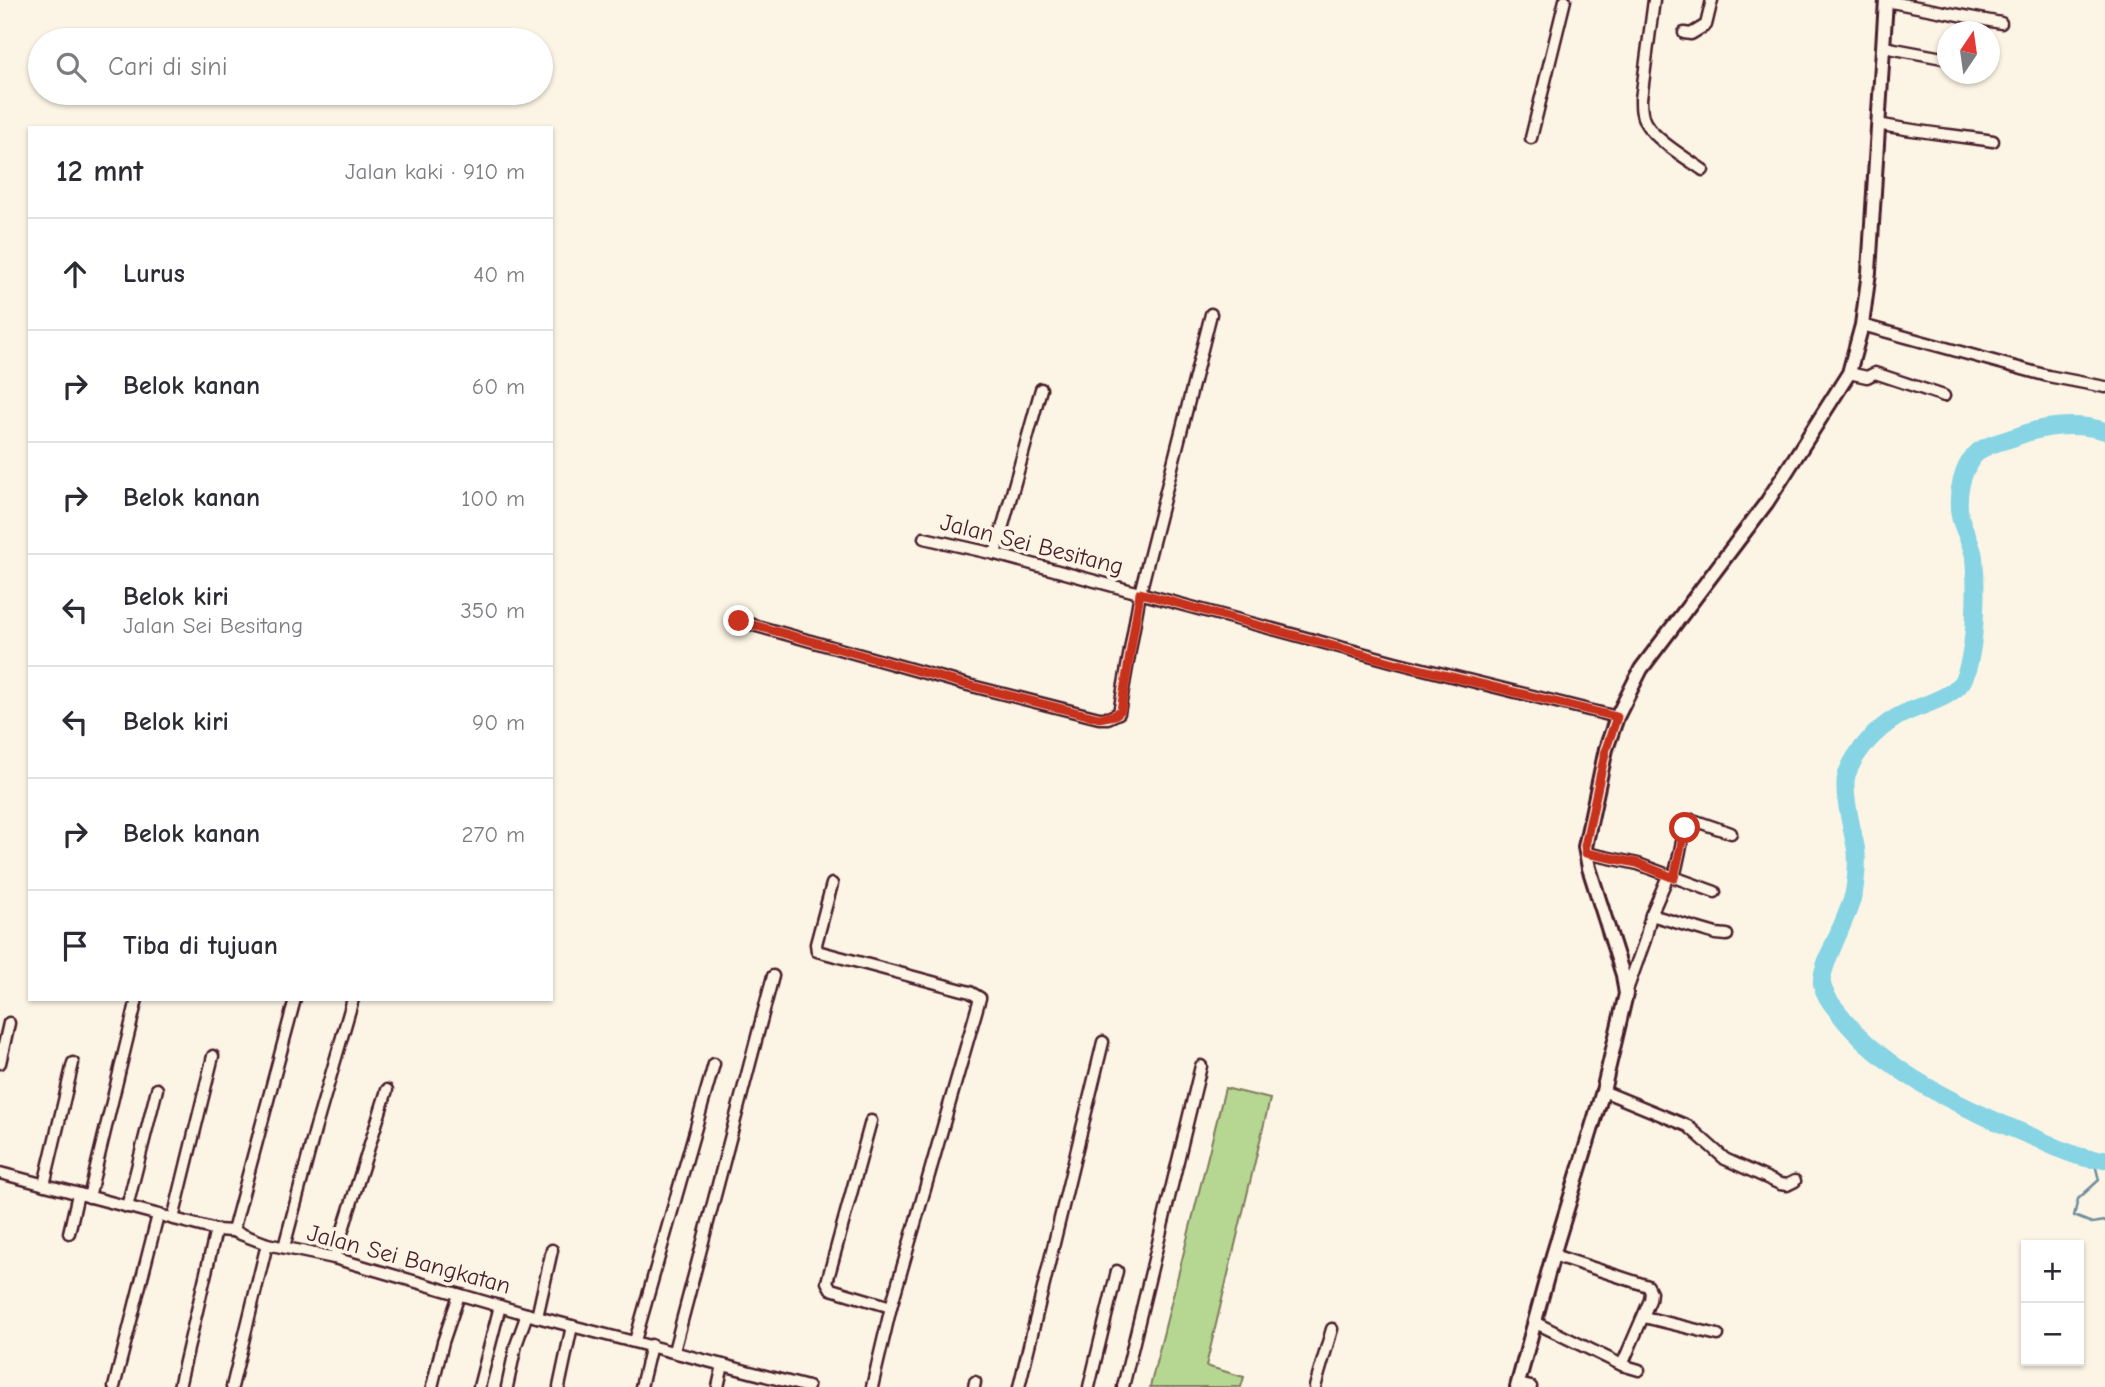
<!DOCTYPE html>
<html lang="id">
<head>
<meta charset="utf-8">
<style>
  :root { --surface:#fff; --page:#f7f7f7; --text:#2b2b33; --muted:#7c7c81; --line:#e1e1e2 }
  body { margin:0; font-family:"Comic Neue",sans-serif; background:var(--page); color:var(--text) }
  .controls { position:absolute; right:21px; bottom:21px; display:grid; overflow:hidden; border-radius:0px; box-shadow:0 2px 5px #0004 }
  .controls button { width:63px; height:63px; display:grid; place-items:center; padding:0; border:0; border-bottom:2px solid var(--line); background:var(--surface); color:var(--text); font:35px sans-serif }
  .compass { position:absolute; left:1937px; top:21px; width:63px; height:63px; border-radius:50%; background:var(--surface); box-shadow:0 2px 5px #0004; rotate:13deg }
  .stop { position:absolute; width:21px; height:21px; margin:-16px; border:5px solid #c8321e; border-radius:50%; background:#fff }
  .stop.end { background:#c8321e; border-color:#fff; box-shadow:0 2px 7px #0008 }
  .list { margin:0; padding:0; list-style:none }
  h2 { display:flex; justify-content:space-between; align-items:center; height:91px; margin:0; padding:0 28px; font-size:30px }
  h2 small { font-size:23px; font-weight:400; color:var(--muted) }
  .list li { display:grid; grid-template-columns:46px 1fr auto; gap:21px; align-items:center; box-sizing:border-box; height:112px; padding:0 28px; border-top:2px solid var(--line) }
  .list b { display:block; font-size:26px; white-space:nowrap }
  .list p { margin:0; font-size:23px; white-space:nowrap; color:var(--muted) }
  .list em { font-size:23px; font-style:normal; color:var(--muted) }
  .icon { flex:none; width:38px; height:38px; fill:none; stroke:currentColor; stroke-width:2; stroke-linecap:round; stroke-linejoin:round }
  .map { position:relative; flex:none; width:2105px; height:1387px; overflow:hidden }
  .search { position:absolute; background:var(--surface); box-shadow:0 2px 5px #0004; left:28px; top:28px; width:525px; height:77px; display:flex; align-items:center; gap:18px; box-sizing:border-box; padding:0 24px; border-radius:38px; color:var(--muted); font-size:26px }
  .panel { position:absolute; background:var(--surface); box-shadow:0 2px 5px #0004; left:28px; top:126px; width:525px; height:875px; border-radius:0px }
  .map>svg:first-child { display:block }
  .green { fill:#b6d791; stroke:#807b5e; stroke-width:2 }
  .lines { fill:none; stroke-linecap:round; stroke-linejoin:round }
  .stream { stroke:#6e8c9a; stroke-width:2.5 }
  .river { stroke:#86d4e4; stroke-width:18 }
  .minor-casing { stroke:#4a1f2b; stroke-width:15 }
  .major-casing { stroke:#4a1f2b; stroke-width:18 }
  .minor { stroke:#fcf5e5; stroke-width:10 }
  .major { stroke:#fcf5e5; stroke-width:12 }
  .route { stroke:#c8321e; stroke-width:9 }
  .labels { text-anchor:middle; stroke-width:7; stroke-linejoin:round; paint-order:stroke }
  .street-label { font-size:24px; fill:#4a1f2b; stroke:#fcf5e5 }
</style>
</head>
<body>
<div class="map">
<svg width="2105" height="1387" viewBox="0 0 2105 1387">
  <rect width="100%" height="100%" fill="#fcf5e5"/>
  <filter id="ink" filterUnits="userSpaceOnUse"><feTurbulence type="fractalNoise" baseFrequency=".0143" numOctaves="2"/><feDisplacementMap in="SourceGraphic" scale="14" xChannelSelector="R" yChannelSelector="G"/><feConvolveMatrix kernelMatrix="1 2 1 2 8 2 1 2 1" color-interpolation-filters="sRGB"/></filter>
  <g filter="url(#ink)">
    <path class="green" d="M1225,1088L1270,1099L1206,1366L1244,1377L1241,1387H1150Z"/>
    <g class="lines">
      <path class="stream" d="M2094,1160L2099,1180L2078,1199L2074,1216L2092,1223L2105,1221"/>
      <path class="river" d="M2105,431C2076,422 2042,426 2015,437C2004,441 1988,444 1979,451C1962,465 1956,495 1960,516C1963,530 1972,543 1974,557C1977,588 1976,647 1965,676C1956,700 1916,705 1897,717C1877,729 1855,751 1847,774C1841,789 1853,832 1856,849C1858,862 1856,879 1854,892C1850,915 1819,967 1822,984C1824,994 1832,1005 1838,1012C1884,1073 1965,1109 2033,1137C2054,1146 2082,1162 2105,1159"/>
      <g class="minor-casing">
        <g id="minor">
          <path d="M1654,0L1641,99C1641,107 1641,115 1645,122C1654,139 1686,158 1703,170"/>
          <path d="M1886,1L2001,23"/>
          <path d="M1684,33L1691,34L1706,25L1712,0"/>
          <path d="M1884,47L1948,59"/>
          <path d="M1878,124C1916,132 1954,135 1993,141"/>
          <path d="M1531,138L1565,0"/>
          <path d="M1862,325L2048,376L2105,387"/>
          <path d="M1849,373L1867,377L1875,373L1944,396"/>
          <path d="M924,538L995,554L1395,662L1617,717"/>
          <path d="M995,554L1041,389"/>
          <path d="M739,621L968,685L1099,718H1108L1119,713L1140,593L1211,314"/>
          <path d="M1586,853L1638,864L1715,892"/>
          <path d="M1674,878L1685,828L1693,820L1731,833"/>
          <path d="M832,884L816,944L817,951L970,992L980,998L891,1307L872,1387"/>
          <path d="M1651,915L1668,876"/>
          <path d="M1626,993L1645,940L1651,915L1716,934L1727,935"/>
          <path d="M0,1063L9,1023"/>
          <path d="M1603,1091L1688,1126L1725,1159L1780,1184L1787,1185L1795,1181"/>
          <path d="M871,1121L827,1282L831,1289L891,1307"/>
          <path d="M0,1173L216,1230L233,1231L267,1244L334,1258L537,1317L808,1387"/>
          <path d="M44,1185L73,1063"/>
          <path d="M89,1197L137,999"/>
          <path d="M127,1207L157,1089"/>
          <path d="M173,1219L213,1056"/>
          <path d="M233,1231L295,999"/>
          <path d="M69,1233L78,1194"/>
          <path d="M284,1247L315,1130L353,999"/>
          <path d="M1553,1255L1648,1286L1651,1292L1650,1300L1622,1365"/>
          <path d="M334,1258L387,1090"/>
          <path d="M537,1317L552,1250"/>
          <path d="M1644,1317L1718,1335"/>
          <path d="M1536,1323L1622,1365L1639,1370"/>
          <path d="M635,1341L714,1064"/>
          <path d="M674,1351L773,976"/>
          <path d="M1518,1384L1531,1387"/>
          <path d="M114,1387L158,1215"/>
          <path d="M179,1387L216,1230"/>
          <path d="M232,1387L267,1244"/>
          <path d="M432,1387L443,1342L459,1295"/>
          <path d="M479,1387L500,1306"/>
          <path d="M507,1387L516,1345L527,1314"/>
          <path d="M559,1387L572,1326"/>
          <path d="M641,1387L651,1345"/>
          <path d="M718,1387L723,1365"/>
          <path d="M974,1387L975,1382"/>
          <path d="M1019,1387L1103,1042"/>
          <path d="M1089,1387L1117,1271"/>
          <path d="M1123,1387L1201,1066"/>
          <path d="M1315,1387L1332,1329"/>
        </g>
      </g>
      <g class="major-casing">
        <path id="major" d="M1517,1387L1553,1255L1603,1091L1626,994L1623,975L1589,868L1585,847L1606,749L1617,717L1641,669L1767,502L1849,373L1862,325L1869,272L1886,0"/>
      </g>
      <use href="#minor" class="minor"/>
      <use href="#major" class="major"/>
    </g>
  </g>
  <g class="lines" filter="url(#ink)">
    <path class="route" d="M739,621L968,685L1099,718L1115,715L1121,710L1140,593L1395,663L1617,717L1606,749L1585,846L1586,853L1637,863L1674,878L1685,828"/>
  </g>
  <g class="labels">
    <g class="street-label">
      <text transform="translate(1032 544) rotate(14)" y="8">Jalan Sei Besitang</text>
      <text transform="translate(409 1259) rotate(15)" y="8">Jalan Sei Bangkatan</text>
    </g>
  </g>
</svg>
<div class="controls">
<button>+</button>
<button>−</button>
</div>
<svg class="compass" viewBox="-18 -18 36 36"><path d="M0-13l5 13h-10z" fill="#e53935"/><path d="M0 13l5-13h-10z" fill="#7c7c81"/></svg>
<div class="stop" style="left:1685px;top:828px"></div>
<div class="stop end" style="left:739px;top:621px"></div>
<div class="search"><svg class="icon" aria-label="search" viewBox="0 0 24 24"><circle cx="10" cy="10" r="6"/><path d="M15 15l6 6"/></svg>Cari di sini</div>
<section class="panel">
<h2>12 mnt<small>Jalan kaki · 910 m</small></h2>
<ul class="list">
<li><svg class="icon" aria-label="ahead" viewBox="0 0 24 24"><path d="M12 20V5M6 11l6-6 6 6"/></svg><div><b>Lurus</b></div><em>40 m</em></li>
<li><svg class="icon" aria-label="right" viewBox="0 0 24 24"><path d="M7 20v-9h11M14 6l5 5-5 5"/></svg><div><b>Belok kanan</b></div><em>60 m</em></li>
<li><svg class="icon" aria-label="right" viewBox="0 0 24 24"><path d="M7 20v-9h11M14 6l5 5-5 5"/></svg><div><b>Belok kanan</b></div><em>100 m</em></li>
<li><svg class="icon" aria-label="left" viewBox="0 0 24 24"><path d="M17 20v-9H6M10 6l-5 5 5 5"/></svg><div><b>Belok kiri</b><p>Jalan Sei Besitang</p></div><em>350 m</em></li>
<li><svg class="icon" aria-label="left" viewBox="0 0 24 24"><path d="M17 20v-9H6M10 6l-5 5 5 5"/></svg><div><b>Belok kiri</b></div><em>90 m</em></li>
<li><svg class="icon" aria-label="right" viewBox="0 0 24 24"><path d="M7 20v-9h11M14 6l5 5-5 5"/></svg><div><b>Belok kanan</b></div><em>270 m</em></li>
<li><svg class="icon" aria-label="arrive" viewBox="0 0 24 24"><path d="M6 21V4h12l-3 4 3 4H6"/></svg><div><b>Tiba di tujuan</b></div></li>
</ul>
</section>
</div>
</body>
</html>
